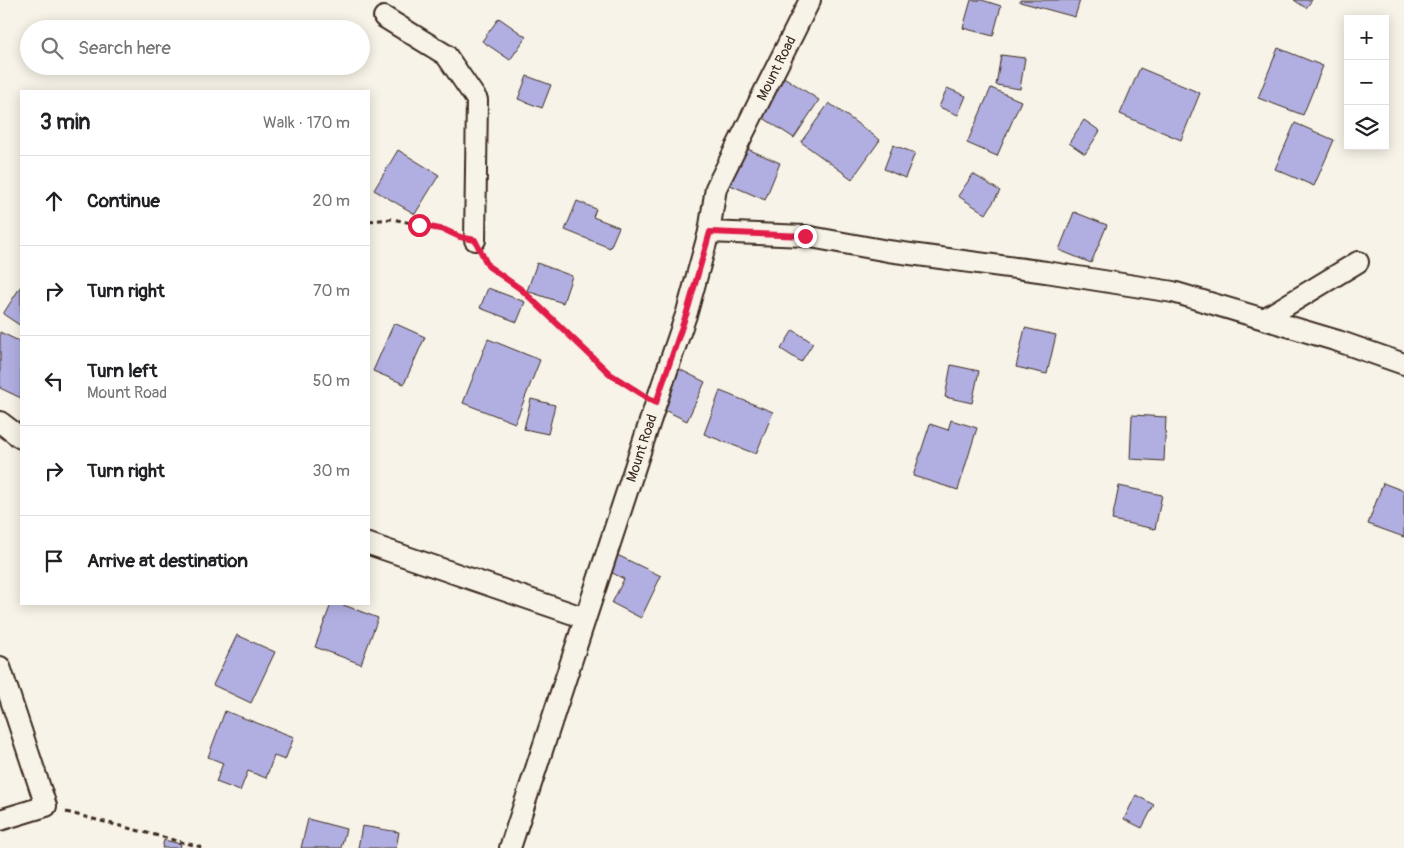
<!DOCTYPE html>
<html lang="en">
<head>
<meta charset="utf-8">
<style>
  :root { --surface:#fff; --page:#f6f6f6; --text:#202124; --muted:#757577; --line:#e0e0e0 }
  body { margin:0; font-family:Pangolin,sans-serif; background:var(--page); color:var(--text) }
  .controls { position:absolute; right:15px; top:15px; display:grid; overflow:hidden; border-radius:0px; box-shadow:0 2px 12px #0003 }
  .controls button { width:45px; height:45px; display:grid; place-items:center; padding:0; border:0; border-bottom:1px solid var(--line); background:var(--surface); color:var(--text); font:25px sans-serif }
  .stop { position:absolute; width:15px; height:15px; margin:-11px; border:4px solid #e11d48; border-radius:50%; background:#fff }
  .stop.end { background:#e11d48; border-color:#fff; box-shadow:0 1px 5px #0008 }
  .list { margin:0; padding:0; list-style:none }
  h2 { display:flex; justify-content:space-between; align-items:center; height:65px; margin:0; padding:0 20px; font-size:21px }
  h2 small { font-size:16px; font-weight:400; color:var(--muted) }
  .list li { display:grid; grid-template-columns:32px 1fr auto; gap:15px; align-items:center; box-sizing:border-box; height:90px; padding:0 20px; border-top:1px solid var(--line) }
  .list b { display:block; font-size:19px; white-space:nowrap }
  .list p { margin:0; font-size:16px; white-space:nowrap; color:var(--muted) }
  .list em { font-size:16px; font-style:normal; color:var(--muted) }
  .icon { flex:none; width:28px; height:28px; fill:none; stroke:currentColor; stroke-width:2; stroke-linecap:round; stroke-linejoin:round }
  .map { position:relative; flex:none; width:1404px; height:848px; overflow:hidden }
  .search { position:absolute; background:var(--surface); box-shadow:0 2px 12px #0003; left:20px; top:20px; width:350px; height:55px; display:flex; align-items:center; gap:12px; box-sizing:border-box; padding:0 18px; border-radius:28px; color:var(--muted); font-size:19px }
  .panel { position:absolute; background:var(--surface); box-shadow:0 2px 12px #0003; left:20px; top:90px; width:350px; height:515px; border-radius:0px }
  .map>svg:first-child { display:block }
  .building { fill:#b1afe1; stroke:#3b2a1e }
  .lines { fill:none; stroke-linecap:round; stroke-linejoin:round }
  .street-casing { stroke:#3b2a1e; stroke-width:24 }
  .path { stroke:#3b2a1e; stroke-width:3; stroke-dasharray:5 4; stroke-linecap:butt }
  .street { stroke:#f7f3e8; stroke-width:20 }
  .route { stroke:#e11d48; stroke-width:6 }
  .labels { text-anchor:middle; stroke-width:5; stroke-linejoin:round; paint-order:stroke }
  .street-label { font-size:14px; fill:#3b2a1e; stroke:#f7f3e8 }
</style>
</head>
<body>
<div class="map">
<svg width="1404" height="848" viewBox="0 0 1404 848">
  <rect width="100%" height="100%" fill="#f7f3e8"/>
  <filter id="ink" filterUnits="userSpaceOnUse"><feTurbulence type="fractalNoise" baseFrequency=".02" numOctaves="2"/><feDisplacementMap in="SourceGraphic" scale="10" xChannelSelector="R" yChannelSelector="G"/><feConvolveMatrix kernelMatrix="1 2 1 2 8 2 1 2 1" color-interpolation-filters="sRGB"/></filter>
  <g filter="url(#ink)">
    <g class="building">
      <path d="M971,0H982L1001,6L993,36L963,28Z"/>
      <path d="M1020,0H1080L1075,17L1020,2Z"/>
      <path d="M1294,0H1312L1306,8Z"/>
      <path d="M499,18L526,37L510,60L482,41Z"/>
      <path d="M1278,48L1323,66L1303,115L1258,98Z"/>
      <path d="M1001,55L1025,58L1020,89L996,85Z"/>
      <path d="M770,68L819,100L794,138L745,106Z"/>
      <path d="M1140,68L1200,93L1181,140L1120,114Z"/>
      <path d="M527,76L551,85L542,108L518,99Z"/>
      <path d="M947,88L966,96L958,115L939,107Z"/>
      <path d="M991,88L1021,101L997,156L967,143Z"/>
      <path d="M829,103L880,140L852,179L801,142Z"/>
      <path d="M1084,120L1100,131L1085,154L1069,143Z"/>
      <path d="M1295,123L1334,140L1314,186L1275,169Z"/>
      <path d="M736,144L780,163L765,200L721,181Z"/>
      <path d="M893,145L915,153L905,178L884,169Z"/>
      <path d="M398,150L439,175L415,214L374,190Z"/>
      <path d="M973,174L1000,191L986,214L958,196Z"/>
      <path d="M577,201L596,209L593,217L619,227L610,248L565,230Z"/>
      <path d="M1074,212L1107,225L1091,263L1059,250Z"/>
      <path d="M537,263L572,276L563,303L527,291Z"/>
      <path d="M21,286V326L3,314Z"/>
      <path d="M488,288L525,302L517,322L480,308Z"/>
      <path d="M394,323L425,337L404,384L373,371Z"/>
      <path d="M1025,328L1056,335L1047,374L1016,367Z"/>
      <path d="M793,330L813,343L801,362L781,349Z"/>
      <path d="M0,332L21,342V398L0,388Z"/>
      <path d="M488,339L540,360L515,423L463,403Z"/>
      <path d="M669,364L705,382L687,421L650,403Z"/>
      <path d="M951,365L979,371L972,403L945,397Z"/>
      <path d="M720,391L773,412L756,454L704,434Z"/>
      <path d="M531,399L555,405L548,434L524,429Z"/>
      <path d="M1132,415L1166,417L1164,461L1130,459Z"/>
      <path d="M951,420L977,428L958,490L913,476L930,424L948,430Z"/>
      <path d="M1383,483L1404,491V537L1368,524Z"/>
      <path d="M1119,486L1162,495L1155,529L1112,520Z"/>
      <path d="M613,553L661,576L641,618L612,603L624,579L605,569Z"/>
      <path d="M331,604H341L378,618L361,664L315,647Z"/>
      <path d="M237,635L275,652L251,703L213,685Z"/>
      <path d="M225,711L294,737L285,760L274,756L266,778L248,771L240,791L216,782L223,763L208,757Z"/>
      <path d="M1136,795L1154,805L1142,828L1124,819Z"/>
      <path d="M308,819L346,829L341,848H301Z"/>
      <path d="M362,826L399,832L396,848H358Z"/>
      <path d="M164,840L181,844L180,848H162Z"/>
    </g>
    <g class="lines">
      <g class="street-casing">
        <g id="street">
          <path d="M384,17L446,55L477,100L475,240"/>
          <path d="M709,232L805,236L888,251L1046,272L1173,292L1338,341L1404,364"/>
          <path d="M1264,319L1358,262"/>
          <path d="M0,422L21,438"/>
          <path d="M369,544L585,618"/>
          <path d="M0,667L46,806L0,820"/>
          <path id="s1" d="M510,848L656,403L687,312L709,232L716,188L810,0"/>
        </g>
      </g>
      <g class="path">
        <path d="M369,221L392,219L445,230L454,234"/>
        <path d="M485,259L488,266L522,290L610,374L638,391"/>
        <path d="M66,812L205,848"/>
      </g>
      <use href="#street" class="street"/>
    </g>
  </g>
  <g class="lines" filter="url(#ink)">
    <path class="route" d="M419,225L445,230L460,237L475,240L488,266L522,290L610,374L656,403L687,312L710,232L805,236"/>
  </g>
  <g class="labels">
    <g class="street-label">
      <text dy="5" stroke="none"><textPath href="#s1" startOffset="826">Mount Road</textPath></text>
      <text dy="5" stroke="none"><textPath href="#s1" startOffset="421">Mount Road</textPath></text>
    </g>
  </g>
</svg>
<div class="controls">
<button>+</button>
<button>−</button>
<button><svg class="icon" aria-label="layers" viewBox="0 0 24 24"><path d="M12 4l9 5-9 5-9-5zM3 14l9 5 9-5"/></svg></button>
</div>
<div class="stop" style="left:419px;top:225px"></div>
<div class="stop end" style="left:805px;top:236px"></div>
<div class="search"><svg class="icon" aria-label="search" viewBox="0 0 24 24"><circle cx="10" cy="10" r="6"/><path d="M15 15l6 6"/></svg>Search here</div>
<section class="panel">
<h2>3 min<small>Walk · 170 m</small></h2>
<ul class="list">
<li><svg class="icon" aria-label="ahead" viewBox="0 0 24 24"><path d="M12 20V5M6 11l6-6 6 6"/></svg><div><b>Continue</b></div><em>20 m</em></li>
<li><svg class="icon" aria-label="right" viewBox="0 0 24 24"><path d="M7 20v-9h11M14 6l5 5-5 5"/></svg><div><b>Turn right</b></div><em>70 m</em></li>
<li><svg class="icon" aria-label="left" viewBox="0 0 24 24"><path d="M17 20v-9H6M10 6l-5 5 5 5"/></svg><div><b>Turn left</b><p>Mount Road</p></div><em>50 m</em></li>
<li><svg class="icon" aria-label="right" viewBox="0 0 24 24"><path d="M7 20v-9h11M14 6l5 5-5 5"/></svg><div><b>Turn right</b></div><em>30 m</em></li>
<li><svg class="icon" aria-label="arrive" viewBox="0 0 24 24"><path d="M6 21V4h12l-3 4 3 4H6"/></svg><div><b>Arrive at destination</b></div></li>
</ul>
</section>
</div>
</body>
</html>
